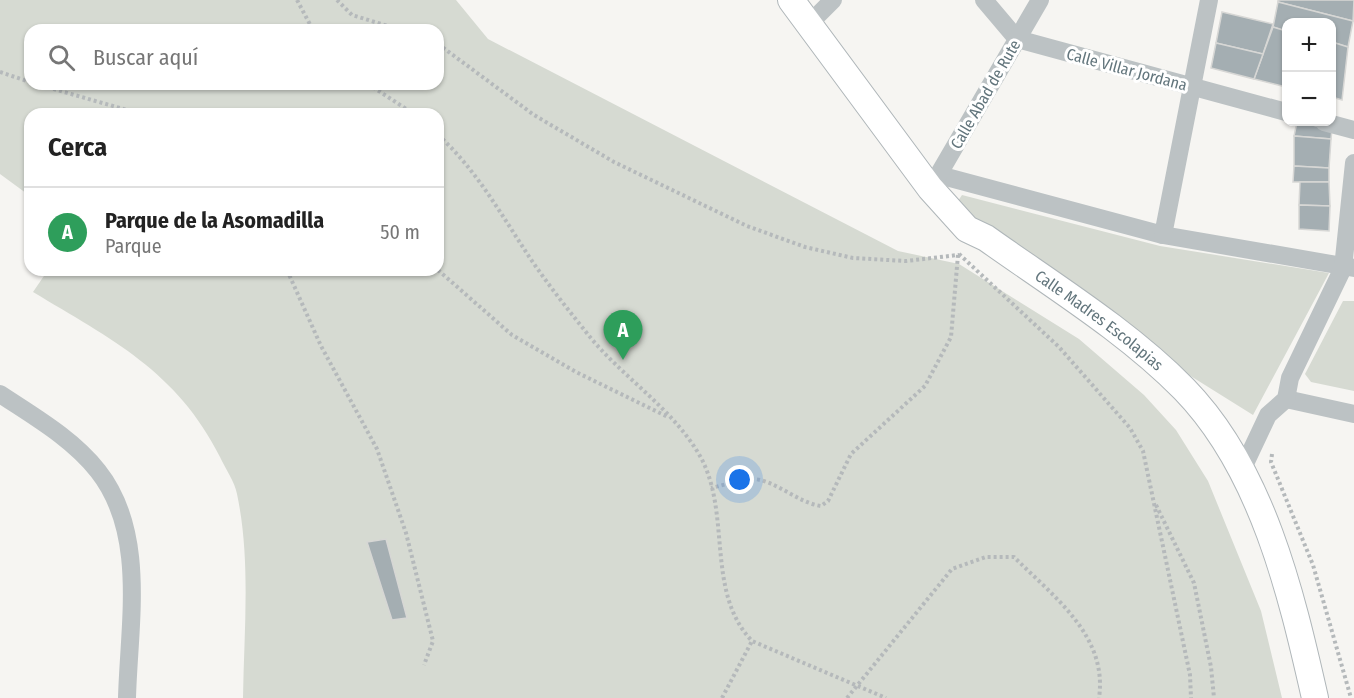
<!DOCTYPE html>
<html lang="es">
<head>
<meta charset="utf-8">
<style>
  :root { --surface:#fff; --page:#f2f2f2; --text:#222; --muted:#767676; --line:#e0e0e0; --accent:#0f766e }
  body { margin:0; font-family:"Fira Sans Condensed",sans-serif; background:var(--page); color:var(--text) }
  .controls { position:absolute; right:18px; top:18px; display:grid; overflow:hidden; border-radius:12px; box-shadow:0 2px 4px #0004 }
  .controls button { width:54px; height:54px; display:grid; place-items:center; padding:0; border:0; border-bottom:2px solid var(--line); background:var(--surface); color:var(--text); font:30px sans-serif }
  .you { position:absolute; left:740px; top:480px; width:21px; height:21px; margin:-15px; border:4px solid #fff; border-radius:50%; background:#1a73e8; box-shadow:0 0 0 9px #1a73e833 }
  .badge { display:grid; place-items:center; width:39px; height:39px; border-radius:50%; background:var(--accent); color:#fff; font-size:20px; font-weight:700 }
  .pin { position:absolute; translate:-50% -50px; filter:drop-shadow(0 2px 3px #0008) }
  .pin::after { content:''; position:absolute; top:32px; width:21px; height:18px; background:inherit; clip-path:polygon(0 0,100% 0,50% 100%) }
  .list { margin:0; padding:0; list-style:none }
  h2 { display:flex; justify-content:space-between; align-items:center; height:78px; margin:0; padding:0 24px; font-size:26px }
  h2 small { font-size:20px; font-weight:400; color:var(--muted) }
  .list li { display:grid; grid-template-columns:39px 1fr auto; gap:18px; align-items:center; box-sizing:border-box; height:90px; padding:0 24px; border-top:2px solid var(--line) }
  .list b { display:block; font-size:22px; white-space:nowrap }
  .list p { margin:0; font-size:20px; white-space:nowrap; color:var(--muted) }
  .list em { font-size:20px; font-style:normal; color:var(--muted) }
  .icon { flex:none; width:33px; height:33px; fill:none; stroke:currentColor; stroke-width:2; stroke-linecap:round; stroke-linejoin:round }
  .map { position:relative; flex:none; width:1354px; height:698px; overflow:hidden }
  .search { position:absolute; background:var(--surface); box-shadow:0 2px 4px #0004; left:24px; top:24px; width:420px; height:66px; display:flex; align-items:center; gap:15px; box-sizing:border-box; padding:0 21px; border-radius:18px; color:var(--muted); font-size:22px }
  .panel { position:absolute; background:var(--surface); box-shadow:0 2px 4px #0004; left:24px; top:108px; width:420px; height:168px; border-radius:18px }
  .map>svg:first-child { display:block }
  .green { fill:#d6dad2; fill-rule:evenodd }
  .building { fill:#a4aeb2; stroke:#d7d7d5; stroke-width:1.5 }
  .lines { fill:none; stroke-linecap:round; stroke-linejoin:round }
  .secondary-casing { stroke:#afb6b9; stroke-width:28 }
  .path { stroke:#b5b9bb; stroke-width:4; stroke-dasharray:3 3; stroke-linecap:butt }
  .street { stroke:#bcc2c4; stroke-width:18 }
  .secondary { stroke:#fff; stroke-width:26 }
  .labels { text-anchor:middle; stroke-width:6; stroke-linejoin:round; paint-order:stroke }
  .street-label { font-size:16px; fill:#62757c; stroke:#fff }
</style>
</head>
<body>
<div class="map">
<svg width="1354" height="698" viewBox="0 0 1354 698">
  <rect width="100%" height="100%" fill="#f6f5f2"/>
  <g class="green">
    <path d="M0,0H456L488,39L898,251L959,264L1079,339L1144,395L1176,430L1208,481L1261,611L1282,698H243C244,631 251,560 237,494C235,482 225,468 220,457C177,371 111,339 33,292L48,270H438V114H30V196L0,174ZM30,30H438V84H30Z"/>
    <path d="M962,195L1160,246L1329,273L1253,415L1149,350L983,229L958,201Z"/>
    <path d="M1343,301H1354V391L1311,382L1305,374Z"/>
  </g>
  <g class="building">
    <path d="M1278,0H1354L1353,21L1278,2Z"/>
    <path d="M1278,2L1353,21L1348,47L1332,42V22H1286V31L1273,27Z"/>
    <path d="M1222,12L1273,24L1263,54L1216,43Z"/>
    <path d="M1273,27L1286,31V87L1254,79Z"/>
    <path d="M1332,42L1348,47L1342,100L1332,97Z"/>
    <path d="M1216,43L1263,54L1254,79L1211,68Z"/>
    <path d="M1297,122L1332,129L1331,139L1294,136Z"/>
    <path d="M1294,136L1331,139L1329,168L1294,166Z"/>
    <path d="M1294,166L1329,168V182H1293Z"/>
    <path d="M1300,182H1329L1330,206L1299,205Z"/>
    <path d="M1299,205L1330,206L1329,231L1299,229Z"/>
    <path d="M386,539L407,618L392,620L367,542Z"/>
  </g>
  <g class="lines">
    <g class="secondary-casing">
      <g id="secondary">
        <path id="s1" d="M791,0L930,188L967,229L986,238C1052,285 1127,331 1184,389C1262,469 1291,592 1315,698"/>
      </g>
    </g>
    <g class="path">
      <path d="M297,0L313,30"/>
      <path d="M337,0L352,15L401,30"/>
      <path d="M438,44L534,115L614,162L747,226L805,247L853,258L906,261L958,255L951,337L925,386L851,454L828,501L821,506C798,503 774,479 752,479C739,480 724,485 711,488"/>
      <path d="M0,72L30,82"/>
      <path d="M36,84L141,114"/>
      <path d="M368,84L414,114"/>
      <path d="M438,135C475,168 501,214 528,255C546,282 566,307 586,332C620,376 672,407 700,456C732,513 705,592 752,641L886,698"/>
      <path d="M959,254L1059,347L1130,428L1143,451L1190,675L1191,698"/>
      <path d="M287,270L321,346L377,449L406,533L433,641L424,665"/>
      <path d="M438,270L512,335L576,372L668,417"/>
      <path d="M1272,454L1271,462L1313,565L1351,698"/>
      <path d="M1156,505L1194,583L1211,667L1214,698"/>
      <path d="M722,698L752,641"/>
      <path d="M847,698L952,569L986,557H1014C1054,597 1108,636 1099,698"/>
    </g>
    <g class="street">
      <path d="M984,0L1017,39L1286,112"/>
      <path d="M809,24L833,0"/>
      <path d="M1324,122L1354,130"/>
      <path d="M939,175L1163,235L1354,268"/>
      <path d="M933,184L1040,0"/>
      <path d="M1163,235L1209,0"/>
      <path d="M0,394C33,416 72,438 98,471C147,533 129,623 127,698"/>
      <path d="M1286,399L1354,414"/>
      <path d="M1243,468L1268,415L1286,399L1290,378L1343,268L1354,163"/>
    </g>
    <use href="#secondary" class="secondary"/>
  </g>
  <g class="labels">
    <g class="street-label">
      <text transform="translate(1127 69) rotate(15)" y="6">Calle Villar Jordana</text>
      <text transform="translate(985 94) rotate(-60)" y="6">Calle Abad de Rute</text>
      <text dy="6" stroke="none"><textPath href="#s1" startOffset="450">Calle Madres Escolapias</textPath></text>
    </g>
  </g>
</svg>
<div class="controls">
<button>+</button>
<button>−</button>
</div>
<div class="you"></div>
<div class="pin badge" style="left:623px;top:360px;background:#2e9e5b">A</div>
<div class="search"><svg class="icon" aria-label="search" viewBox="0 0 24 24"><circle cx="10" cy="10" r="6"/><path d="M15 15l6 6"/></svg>Buscar aquí</div>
<section class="panel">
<h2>Cerca<small></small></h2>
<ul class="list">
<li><span class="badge" style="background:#2e9e5b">A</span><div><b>Parque de la Asomadilla</b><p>Parque</p></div><em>50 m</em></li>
</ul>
</section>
</div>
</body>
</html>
